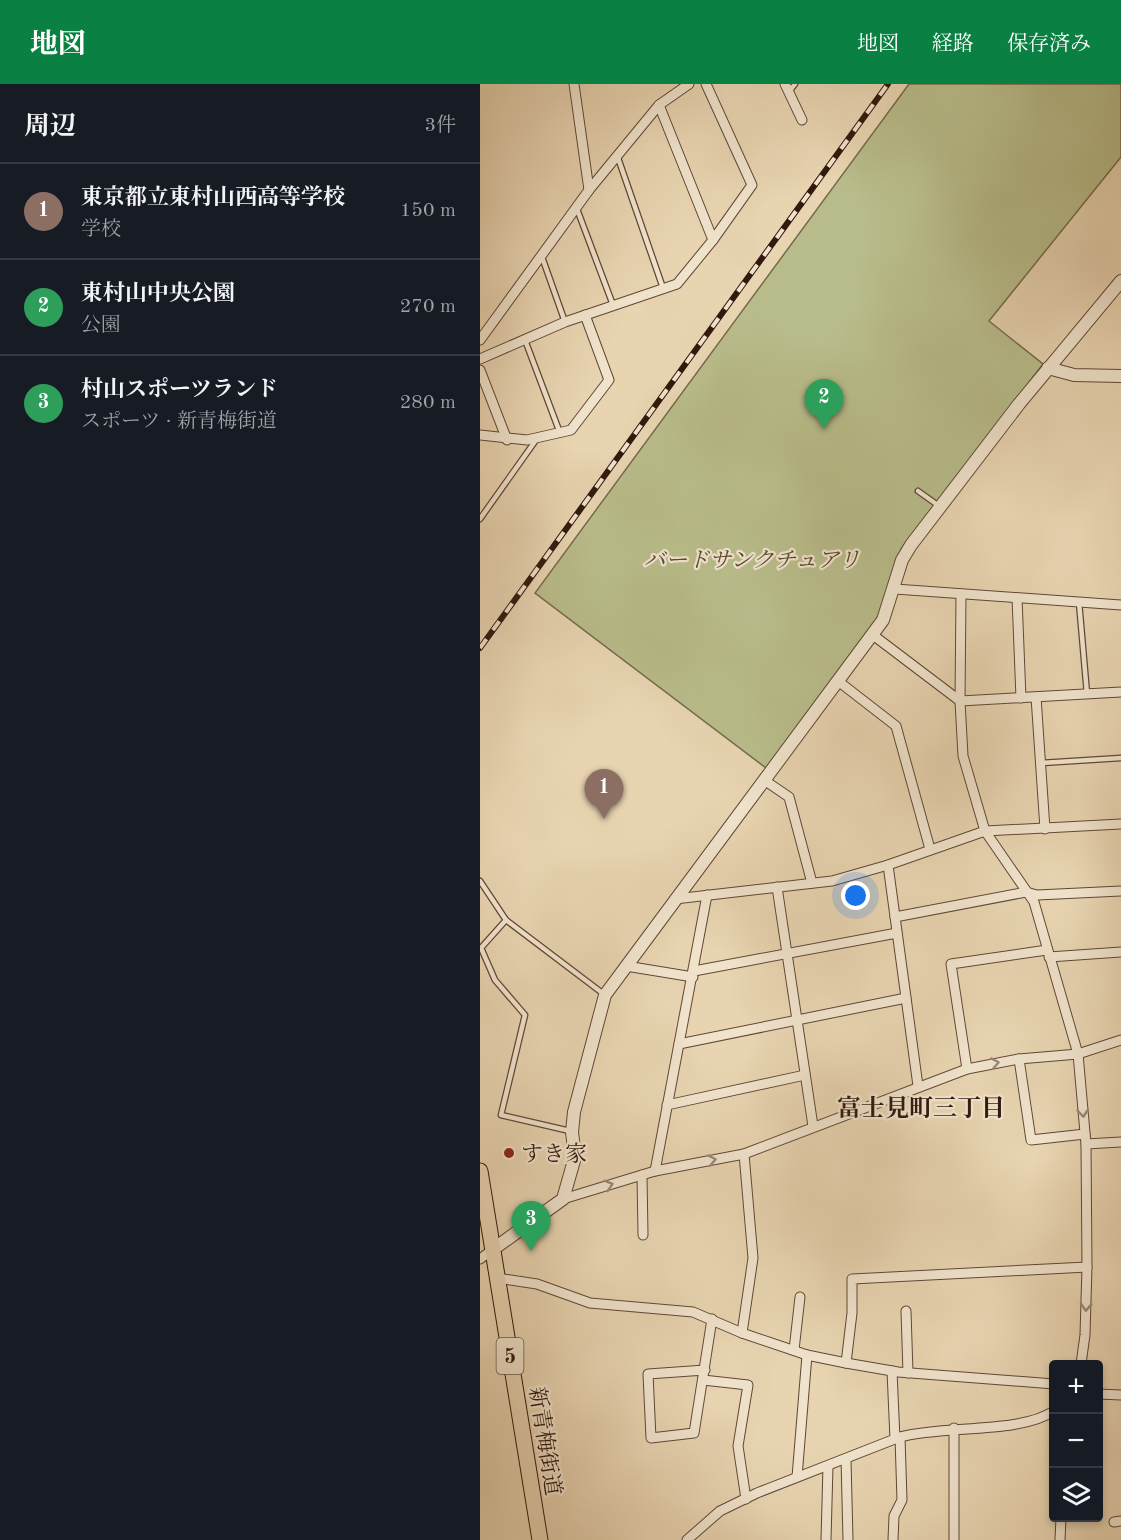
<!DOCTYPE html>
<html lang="ja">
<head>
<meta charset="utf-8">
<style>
  :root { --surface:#171b24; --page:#20242c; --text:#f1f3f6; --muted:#9ea1a6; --line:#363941; --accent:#0b8043 }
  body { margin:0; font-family:"Old Standard TT","Noto Serif JP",serif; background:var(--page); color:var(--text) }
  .controls { position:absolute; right:18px; bottom:18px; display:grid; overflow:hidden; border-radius:6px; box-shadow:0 3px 9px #0003 }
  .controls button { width:54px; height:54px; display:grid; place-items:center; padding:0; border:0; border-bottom:2px solid var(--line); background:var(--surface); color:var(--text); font:30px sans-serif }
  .you { position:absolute; left:376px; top:812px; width:21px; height:21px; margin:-15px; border:4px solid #fff; border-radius:50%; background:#1a73e8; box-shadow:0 0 0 9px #1a73e833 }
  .badge { display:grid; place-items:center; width:39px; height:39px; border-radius:50%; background:var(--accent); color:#fff; font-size:20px; font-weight:700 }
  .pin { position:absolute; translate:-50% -50px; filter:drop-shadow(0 2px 3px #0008) }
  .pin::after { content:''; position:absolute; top:32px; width:21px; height:18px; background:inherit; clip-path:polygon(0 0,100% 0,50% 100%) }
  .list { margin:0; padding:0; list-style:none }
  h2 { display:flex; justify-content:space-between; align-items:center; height:78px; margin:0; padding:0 24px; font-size:26px }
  h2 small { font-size:20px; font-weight:400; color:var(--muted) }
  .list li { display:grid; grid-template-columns:39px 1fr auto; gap:18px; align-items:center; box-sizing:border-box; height:96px; padding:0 24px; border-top:2px solid var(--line) }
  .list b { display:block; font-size:22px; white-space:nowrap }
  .list p { margin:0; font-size:20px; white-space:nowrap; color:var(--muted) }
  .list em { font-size:20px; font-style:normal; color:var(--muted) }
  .icon { flex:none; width:33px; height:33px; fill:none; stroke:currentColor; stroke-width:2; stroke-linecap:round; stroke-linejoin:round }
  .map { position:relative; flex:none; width:641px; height:1456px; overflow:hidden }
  header { display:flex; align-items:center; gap:36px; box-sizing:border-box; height:84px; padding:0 30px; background:var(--accent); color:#fff }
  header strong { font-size:28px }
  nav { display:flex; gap:33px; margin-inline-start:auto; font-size:21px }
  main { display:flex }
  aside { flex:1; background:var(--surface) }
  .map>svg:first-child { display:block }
  .green { fill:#b8bc8a; stroke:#756a4c; stroke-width:1.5 }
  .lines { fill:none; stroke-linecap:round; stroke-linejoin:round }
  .service-casing { stroke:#604736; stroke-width:7 }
  .minor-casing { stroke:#604736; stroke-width:11 }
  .tertiary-casing { stroke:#604736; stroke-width:14 }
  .primary-casing { stroke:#32180d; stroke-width:17 }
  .service { stroke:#f0e3cc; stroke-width:4.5 }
  .minor { stroke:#f0e3cc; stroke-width:9 }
  .tertiary { stroke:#f0e3cc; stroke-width:12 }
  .primary { stroke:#e8d4b1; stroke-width:15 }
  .rail-casing { stroke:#32180d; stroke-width:6 }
  .rail { stroke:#f0e3cc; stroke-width:4; stroke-dasharray:11; stroke-linecap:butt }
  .oneway { stroke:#9a8876 }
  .poi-dot { fill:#8f2418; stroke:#f0e3cc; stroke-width:2 }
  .labels { text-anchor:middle; stroke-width:4.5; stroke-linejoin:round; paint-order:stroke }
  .shield { fill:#f0e3cc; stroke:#6b5546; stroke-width:1.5 }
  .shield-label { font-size:21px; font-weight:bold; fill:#32180d }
  .park-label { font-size:22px; font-style:italic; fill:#5a4932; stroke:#f0e3cc }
  .poi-label { font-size:22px; fill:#32180d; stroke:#f0e3cc; text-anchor:start }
  .street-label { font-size:22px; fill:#32180d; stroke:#f0e3cc }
  .neighbourhood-label { font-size:24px; font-weight:bold; fill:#32180d; stroke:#f0e3cc }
</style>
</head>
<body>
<header>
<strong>地図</strong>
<nav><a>地図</a><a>経路</a><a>保存済み</a></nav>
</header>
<main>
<aside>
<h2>周辺<small>3件</small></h2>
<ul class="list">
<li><span class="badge" style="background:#8d6e63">1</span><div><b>東京都立東村山西高等学校</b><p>学校</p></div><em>150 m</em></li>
<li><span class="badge" style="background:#2e9e5b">2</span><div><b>東村山中央公園</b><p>公園</p></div><em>270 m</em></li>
<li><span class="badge" style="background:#2e9e5b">3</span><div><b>村山スポーツランド</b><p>スポーツ · 新青梅街道</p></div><em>280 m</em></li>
</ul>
</aside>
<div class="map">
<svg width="641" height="1456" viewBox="0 0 641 1456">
  <rect width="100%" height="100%" fill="#e8d4b1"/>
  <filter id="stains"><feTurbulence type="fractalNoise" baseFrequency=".00333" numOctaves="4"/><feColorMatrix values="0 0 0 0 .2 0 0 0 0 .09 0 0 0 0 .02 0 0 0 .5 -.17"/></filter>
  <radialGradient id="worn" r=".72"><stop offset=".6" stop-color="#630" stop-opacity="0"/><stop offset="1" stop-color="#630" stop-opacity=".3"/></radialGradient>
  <path class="green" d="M429,0H641V73L509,237L563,280L421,465L401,534L286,684L55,509Z"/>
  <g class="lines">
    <g class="service-casing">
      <g id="service">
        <path d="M309,8L315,0"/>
        <path d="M137,71L183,204"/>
        <path d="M97,125L133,221"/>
        <path d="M62,173L85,238"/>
        <path d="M45,256L80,349"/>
        <path d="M438,407L459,422"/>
        <path d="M0,435L56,356"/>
        <path d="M599,518L607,610"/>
        <path d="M561,679L641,674"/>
        <path d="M0,797L26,836L125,911"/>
        <path d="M26,836L1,864L15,896L45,931L21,1031L90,1047"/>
      </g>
    </g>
    <g class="minor-casing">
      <g id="minor">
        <path d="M94,0L109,106"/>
        <path d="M305,0L322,36"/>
        <path d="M179,21L233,156"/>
        <path d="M0,256L109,106L179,21L209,0"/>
        <path d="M0,275L85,238L197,200L233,156L272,101L226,0"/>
        <path d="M0,286L27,356"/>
        <path d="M0,351L47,356L91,346L129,296L105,231"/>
        <path d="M415,505L641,521"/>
        <path d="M481,510L480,617L483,672L505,747L554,818L598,970L606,1060L607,1183L605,1251L601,1280"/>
        <path d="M537,514L541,614"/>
        <path d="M393,551L480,617L641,608"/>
        <path d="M358,597L416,642L450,765"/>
        <path d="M556,613L565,745"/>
        <path d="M284,696L309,713L332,799"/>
        <path d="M408,781L438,1002"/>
        <path d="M297,803L333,1042"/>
        <path d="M195,815L352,797L408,781L505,747L641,740"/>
        <path d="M415,833L546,808L557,811L641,807"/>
        <path d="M569,873L641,868"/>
        <path d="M146,882L213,893"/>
        <path d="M214,887L417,849"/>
        <path d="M199,960L426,914"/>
        <path d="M539,975L551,1056L605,1050"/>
        <path d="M487,985L471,880L567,866"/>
        <path d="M187,1021L325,991"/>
        <path d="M606,1060L641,1058"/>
        <path d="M175,1087L227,811"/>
        <path d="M162,1091L163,1151"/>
        <path d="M83,1115L175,1087L264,1070L487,985L539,975L598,970L641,956"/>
        <path d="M0,1175L12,1166"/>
        <path d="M17,1194L57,1200L110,1219L213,1228L262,1249L327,1271L366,1279L418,1288L574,1300"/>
        <path d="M426,1227L428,1289"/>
        <path d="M262,1249L273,1174L264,1070"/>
        <path d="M314,1266L320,1213"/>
        <path d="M366,1279L372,1229V1195L607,1183"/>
        <path d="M225,1286L168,1290L171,1354L214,1349L232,1235"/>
        <path d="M412,1287L415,1355"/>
        <path d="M223,1296L268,1301L258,1362L266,1415"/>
        <path d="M618,1310L641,1311"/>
        <path d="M474,1344V1456"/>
        <path d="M366,1375L368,1456"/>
        <path d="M317,1393L327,1271"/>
        <path d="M634,1438L641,1437"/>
        <path d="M207,1456L240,1427L277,1409L420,1353C465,1341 539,1350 574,1327"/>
        <path d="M346,1456L348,1382"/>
        <path d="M413,1456L414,1432L422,1416L420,1353"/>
        <path d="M580,1456L581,1434"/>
      </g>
    </g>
    <g class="tertiary-casing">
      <g id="tertiary">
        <path d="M568,284L594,291L641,292"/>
        <path d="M12,1166L83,1115L95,1073L92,1048L94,1028L125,911L403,536L422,476L431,461L539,320L641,197"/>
      </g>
    </g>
    <g class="primary-casing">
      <path id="primary" d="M0,1087L60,1456"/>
    </g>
    <use href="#service" class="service"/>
    <use href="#minor" class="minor"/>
    <use href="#tertiary" class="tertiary"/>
    <use href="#primary" class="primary"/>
    <g class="rail-casing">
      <path id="rail" d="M0,564L408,0"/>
    </g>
    <use href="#rail" class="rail"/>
  </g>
  <defs><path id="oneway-chevron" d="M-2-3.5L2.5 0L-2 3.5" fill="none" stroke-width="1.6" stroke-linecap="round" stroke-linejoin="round" transform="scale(1.5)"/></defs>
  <g class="oneway">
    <use href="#oneway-chevron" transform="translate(515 979) rotate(-11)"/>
    <use href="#oneway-chevron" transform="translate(603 1029) rotate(85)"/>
    <use href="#oneway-chevron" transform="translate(232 1076) rotate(-11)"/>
    <use href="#oneway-chevron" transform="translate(129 1101) rotate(-17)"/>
    <use href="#oneway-chevron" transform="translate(606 1223) rotate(92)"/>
  </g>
  <circle class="poi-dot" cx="29" cy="1069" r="6"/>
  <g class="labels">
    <rect class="shield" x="16.5" y="1254" width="27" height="36" rx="4.5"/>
    <g class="shield-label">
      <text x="30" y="1279">5</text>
    </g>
    <g class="park-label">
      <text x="272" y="483">バードサンクチュアリ</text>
    </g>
    <g class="poi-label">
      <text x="41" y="1077">すき家</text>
    </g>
    <g class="street-label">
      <text transform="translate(66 1357) rotate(81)" y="8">新青梅街道</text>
    </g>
    <g class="neighbourhood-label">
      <text x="441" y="1032">富士見町三丁目</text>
    </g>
  </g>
  <rect width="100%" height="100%" filter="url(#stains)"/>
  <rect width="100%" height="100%" fill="url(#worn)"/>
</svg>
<div class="controls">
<button>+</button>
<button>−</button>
<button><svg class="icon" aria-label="layers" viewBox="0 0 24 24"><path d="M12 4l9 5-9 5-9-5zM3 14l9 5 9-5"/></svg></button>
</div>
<div class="you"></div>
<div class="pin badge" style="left:124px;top:735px;background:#8d6e63">1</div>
<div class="pin badge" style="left:344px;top:345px;background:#2e9e5b">2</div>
<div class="pin badge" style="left:51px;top:1167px;background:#2e9e5b">3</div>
</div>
</main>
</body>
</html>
